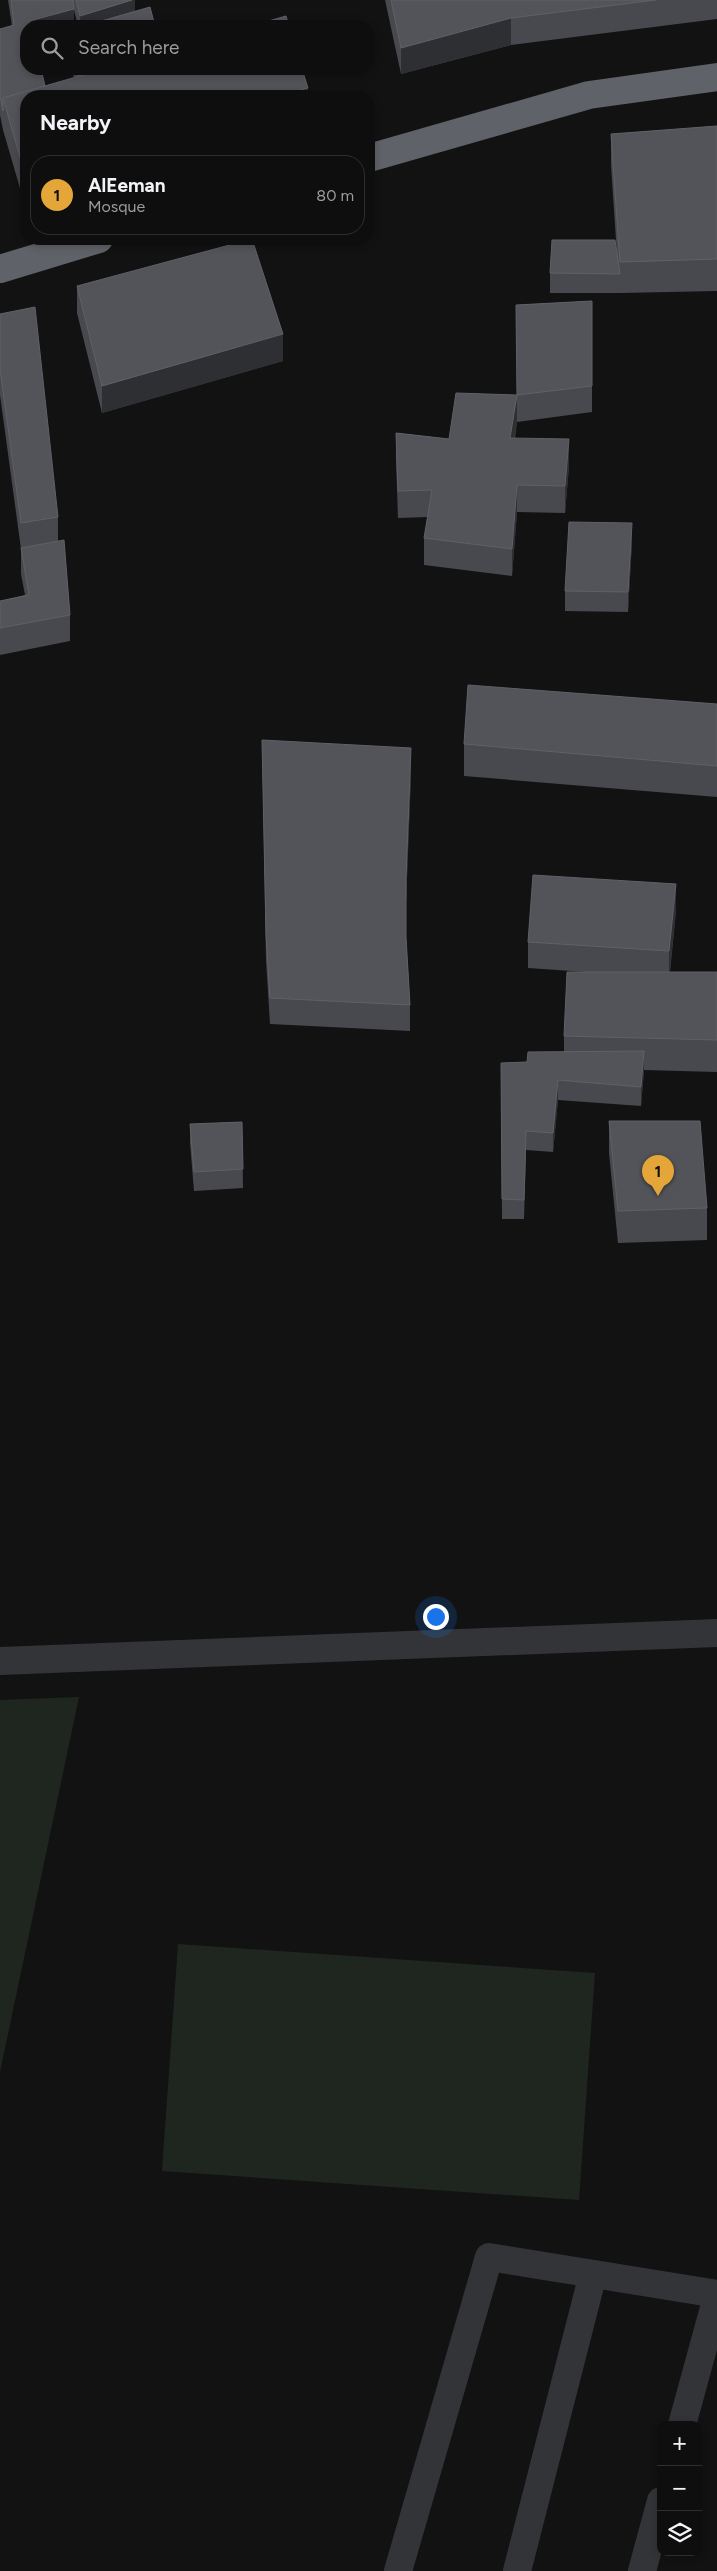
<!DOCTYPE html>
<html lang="en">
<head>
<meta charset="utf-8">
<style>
  :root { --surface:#0e0e0e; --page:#1c1c1c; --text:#f1f3f6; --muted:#9b9c9e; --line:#2e2e2e; --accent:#e4a539 }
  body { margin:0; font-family:Figtree,sans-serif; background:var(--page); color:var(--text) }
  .controls { position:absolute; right:15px; bottom:15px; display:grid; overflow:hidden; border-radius:10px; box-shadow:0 2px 8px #0003 }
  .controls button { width:45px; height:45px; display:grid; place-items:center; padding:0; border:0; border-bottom:1px solid var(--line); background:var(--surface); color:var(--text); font:25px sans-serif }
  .you { position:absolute; left:435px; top:1616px; width:18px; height:18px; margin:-12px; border:4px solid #fff; border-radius:50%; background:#1a73e8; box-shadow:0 0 0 8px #1a73e833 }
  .badge { display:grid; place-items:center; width:32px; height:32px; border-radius:50%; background:var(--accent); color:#111; font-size:16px; font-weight:700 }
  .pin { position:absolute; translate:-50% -41px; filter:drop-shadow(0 1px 2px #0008) }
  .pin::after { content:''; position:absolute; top:26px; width:18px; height:15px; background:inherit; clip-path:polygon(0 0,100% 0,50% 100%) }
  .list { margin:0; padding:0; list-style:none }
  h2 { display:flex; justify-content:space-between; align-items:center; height:65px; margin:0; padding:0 20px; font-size:21px }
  h2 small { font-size:16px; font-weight:400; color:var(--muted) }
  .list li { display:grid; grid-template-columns:32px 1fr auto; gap:15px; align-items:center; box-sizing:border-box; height:80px; margin:0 10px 10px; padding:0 10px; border:1px solid var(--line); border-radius:20px }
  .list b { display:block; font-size:19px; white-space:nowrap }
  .list p { margin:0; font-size:16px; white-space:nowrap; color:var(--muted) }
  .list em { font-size:16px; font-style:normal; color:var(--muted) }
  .icon { flex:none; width:28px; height:28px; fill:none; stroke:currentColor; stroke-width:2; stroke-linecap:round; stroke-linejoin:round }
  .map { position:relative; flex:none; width:717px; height:2571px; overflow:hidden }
  .search { position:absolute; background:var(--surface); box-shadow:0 2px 8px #0003; left:20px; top:20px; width:355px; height:55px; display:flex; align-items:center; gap:12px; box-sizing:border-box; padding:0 18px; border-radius:20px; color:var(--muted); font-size:19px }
  .panel { position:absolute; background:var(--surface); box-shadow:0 2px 8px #0003; left:20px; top:90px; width:355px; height:155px; border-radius:20px }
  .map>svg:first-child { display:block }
  .green { fill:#1f261f }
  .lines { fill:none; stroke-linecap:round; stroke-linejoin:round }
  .minor { stroke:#333438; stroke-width:28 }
  .highway { stroke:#606269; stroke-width:28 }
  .wall { fill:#48494e }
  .shaded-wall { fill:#2e2f32 }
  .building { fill:#525459; stroke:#5f6167 }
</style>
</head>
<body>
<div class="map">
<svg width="717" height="2571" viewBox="0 0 717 2571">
  <rect width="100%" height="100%" fill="#121213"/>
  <g class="green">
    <path d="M79,1697L0,2072V1700Z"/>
    <path d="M178,1944L595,1973L579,2200L162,2171Z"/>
  </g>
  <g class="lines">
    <g class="minor">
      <path d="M0,1661L717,1633"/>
      <path d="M682,2425L717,2297"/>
      <path d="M398,2571L489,2257L717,2294"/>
      <path d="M517,2571L593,2274"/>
      <path d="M642,2571L661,2501"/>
    </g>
    <g class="highway">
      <path d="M369,158L589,95L717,77"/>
      <path d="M0,269L99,239"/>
    </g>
  </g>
  <g class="wall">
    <path d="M8,0H135V11L155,26H78L73,6L74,26H26L45,86L74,78L71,69H302L308,96H26V194L22,195L3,130L0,115V29L12,26Z"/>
    <path d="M385,0H717V19L511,45L401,74Z"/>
    <path d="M717,126V291L620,293H550V273L617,255L611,165V134Z"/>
    <path d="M77,286L283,361L102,413L77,313Z"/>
    <path d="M592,301V412L517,422L515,438L569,466L565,513L517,512L512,576L424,565V538L428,517L398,518L396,460V433L449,439L517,395L516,305Z"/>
    <path d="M0,314L58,517V541L70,615V641L0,655V601L25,595L21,574V549L0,395Z"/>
    <path d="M632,542L628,612L565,611V591Z"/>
    <path d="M717,704V797L464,776V744Z"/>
    <path d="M262,740L411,775L406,903V937L410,1005V1031L270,1024L266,960Z"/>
    <path d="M676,911L670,972H717V1072L644,1070L641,1106L558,1100L553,1152L526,1150L524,1219H502L501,1063L527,1062L564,1052V1036L586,972L528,968V942Z"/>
    <path d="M609,1121L707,1208V1240L618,1243L609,1153Z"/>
    <path d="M242,1122L243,1188L194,1191L190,1143V1124Z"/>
  </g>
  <g class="shaded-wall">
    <path d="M132,0H135V18L109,26H80V16Z"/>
    <path d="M74,9V26H29V21Z"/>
    <path d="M511,18V45L401,74V48Z"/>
    <path d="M308,88V96H278Z"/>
    <path d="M26,162V194L22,195V164Z"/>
    <path d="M283,334V361L102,413V386Z"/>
    <path d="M517,395V422L510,464V438Z"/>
    <path d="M569,439V466L565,513V486Z"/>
    <path d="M517,485V512L512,576V549Z"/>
    <path d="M632,523V542L628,612V592Z"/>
    <path d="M411,748V775L406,905V878Z"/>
    <path d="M676,884V911L669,978V951Z"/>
    <path d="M644,1051V1070L641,1106V1087Z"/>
    <path d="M558,1080V1100L553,1152V1133Z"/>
    <path d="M526,1131V1150L524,1219V1200Z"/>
  </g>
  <g class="building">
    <path d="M11,0H73L74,9L29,21L30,26H26V69H41L45,86L3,98V111L0,96V29L14,25Z"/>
    <path d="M76,0H132L80,16Z"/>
    <path d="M391,0H656L511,18L401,48Z"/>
    <path d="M150,7L155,26H84Z"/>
    <path d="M286,16L289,26H251Z"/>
    <path d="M76,69H104L78,76Z"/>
    <path d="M104,69H302L308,88L278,96H26V162L22,164L3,98Z"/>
    <path d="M717,126V259L620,262L611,134Z"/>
    <path d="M252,239L283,334L102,386L77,286Z"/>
    <path d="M552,240H615L620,274L550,273Z"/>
    <path d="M592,301V386L517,395L516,305Z"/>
    <path d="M35,307L58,517L21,523L0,369V314Z"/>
    <path d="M456,393L517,395L510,438L569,439L565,486L517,485L512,549L424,538L432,490L398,491L396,433L449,439Z"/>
    <path d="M569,522L632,523L628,592L565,591Z"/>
    <path d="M64,540L70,615L0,628V601L29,595L21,548Z"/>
    <path d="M468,685L717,704V766L464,744Z"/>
    <path d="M262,740L411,748L406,878V937L410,1005L270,998L266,934Z"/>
    <path d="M533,875L676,884L669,951L528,942Z"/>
    <path d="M567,972H717V1040L564,1036Z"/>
    <path d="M644,1051L641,1087L558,1080L553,1133L526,1131L524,1200L502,1199L501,1063L527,1062L528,1052Z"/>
    <path d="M609,1121H700L707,1208L618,1211Z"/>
    <path d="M242,1122L243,1169L194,1172L190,1124Z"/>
  </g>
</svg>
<div class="controls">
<button>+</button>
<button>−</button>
<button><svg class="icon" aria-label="layers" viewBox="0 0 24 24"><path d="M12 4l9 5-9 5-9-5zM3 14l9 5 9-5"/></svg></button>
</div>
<div class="you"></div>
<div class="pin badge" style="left:658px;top:1196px">1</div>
<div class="search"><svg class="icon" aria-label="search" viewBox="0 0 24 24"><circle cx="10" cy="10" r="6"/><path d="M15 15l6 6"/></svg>Search here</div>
<section class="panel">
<h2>Nearby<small></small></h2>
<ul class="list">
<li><span class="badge">1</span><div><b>AlEeman</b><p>Mosque</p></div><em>80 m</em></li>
</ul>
</section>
</div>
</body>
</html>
